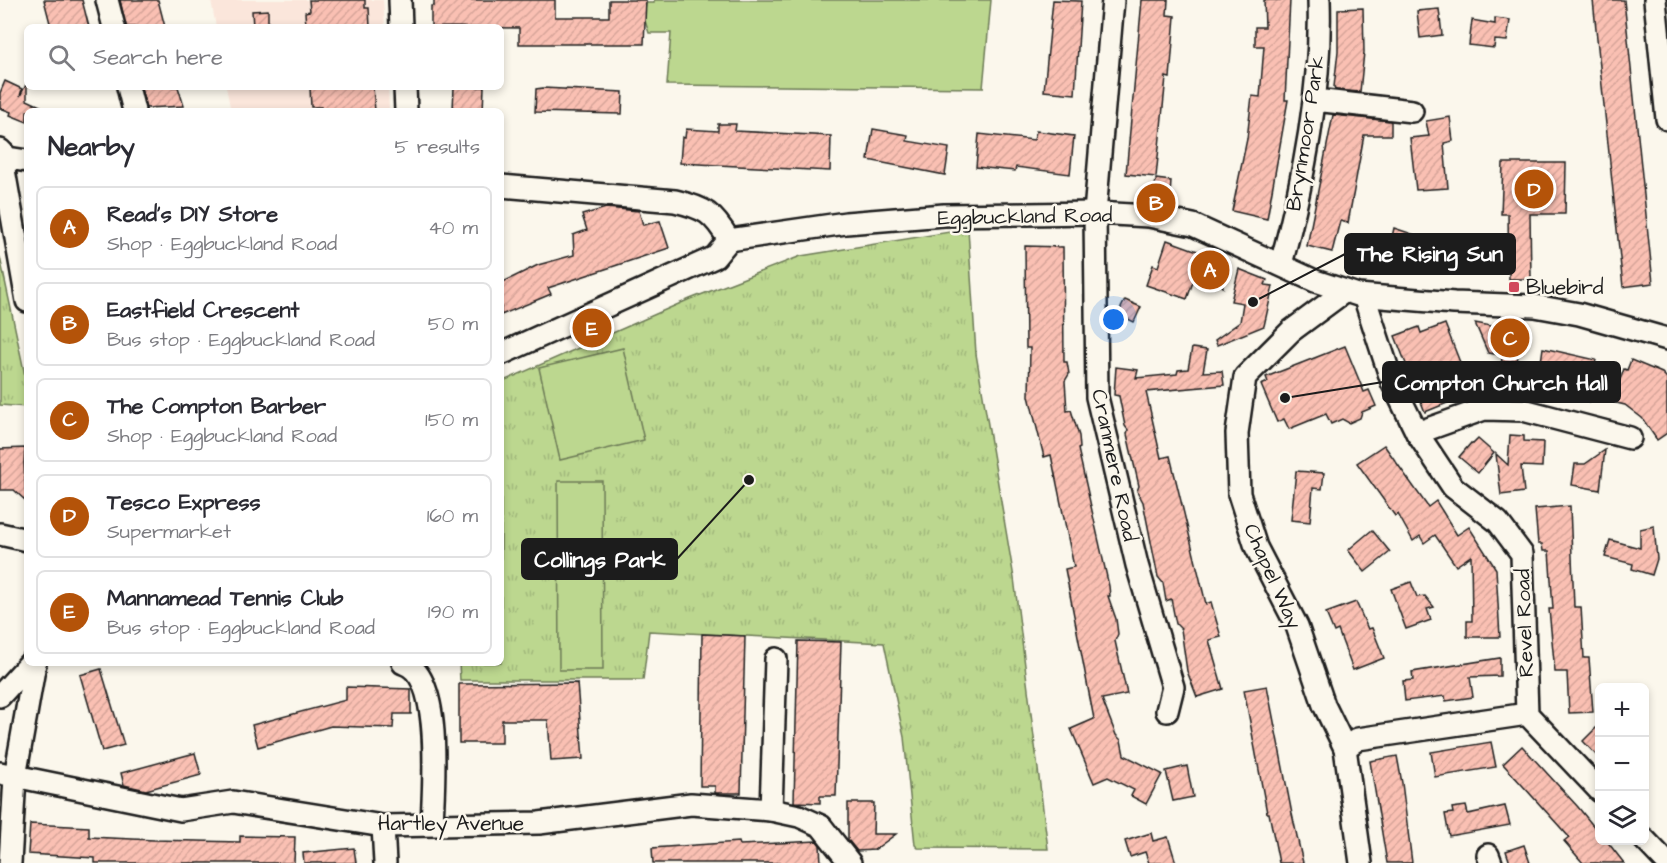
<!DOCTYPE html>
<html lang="en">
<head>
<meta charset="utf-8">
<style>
  :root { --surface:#fff; --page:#f7f7f7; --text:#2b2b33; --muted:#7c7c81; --line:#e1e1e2; --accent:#b45309 }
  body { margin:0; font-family:"Architects Daughter",sans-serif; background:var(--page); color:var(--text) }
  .controls { position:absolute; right:18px; bottom:18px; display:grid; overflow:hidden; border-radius:9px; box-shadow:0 3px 9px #0003 }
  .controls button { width:54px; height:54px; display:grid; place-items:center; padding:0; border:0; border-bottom:2px solid var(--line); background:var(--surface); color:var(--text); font:30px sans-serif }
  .you { position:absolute; left:1114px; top:320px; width:21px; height:21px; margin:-15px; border:4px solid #fff; border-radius:50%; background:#1a73e8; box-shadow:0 0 0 9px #1a73e833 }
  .badge { display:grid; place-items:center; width:39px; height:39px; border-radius:50%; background:var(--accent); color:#fff; font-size:20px; font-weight:700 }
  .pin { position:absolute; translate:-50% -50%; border:3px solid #fff; box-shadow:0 2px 6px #0006 }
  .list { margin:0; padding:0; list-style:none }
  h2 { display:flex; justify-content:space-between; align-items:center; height:78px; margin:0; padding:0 24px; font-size:26px }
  h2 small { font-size:20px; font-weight:400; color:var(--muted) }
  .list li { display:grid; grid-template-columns:39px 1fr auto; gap:18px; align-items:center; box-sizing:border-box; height:84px; margin:0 12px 12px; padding:0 12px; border:2px solid var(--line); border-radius:9px }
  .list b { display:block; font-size:22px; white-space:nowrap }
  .list p { margin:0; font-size:20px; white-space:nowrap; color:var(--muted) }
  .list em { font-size:20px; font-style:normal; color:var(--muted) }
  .icon { flex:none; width:33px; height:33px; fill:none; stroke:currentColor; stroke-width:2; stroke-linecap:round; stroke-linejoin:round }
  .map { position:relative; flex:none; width:1667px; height:863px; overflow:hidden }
  .search { position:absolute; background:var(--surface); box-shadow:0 3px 9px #0003; left:24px; top:24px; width:480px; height:66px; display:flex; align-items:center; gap:15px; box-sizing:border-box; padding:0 21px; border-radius:9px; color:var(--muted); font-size:22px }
  .panel { position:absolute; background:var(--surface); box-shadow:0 3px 9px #0003; left:24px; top:108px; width:480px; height:558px; border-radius:9px }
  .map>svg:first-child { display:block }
  .built { fill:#fbe6db }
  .park { fill:url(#park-tufts); stroke:#6c7a56; stroke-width:1.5 }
  .garden { fill:#bcd78f; stroke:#6c7a56; stroke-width:1.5 }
  .building { fill:url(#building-hatch); stroke:#1c1c1c; stroke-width:1.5 }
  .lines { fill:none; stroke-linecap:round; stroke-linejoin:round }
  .minor-casing { stroke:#1c1c1c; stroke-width:26 }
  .minor { stroke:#fbf7ec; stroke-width:21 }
  .poi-dot { fill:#d1495b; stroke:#fbf7ec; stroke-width:2 }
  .labels { text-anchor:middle; stroke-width:5; stroke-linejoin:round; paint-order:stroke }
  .street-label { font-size:21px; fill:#1c1c1c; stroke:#fbf7ec }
  .poi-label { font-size:21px; fill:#1c1c1c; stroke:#fbf7ec; text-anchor:start }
  .leader { fill:none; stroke:#1c1c1c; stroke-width:2 }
  .callout-dot { fill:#1c1c1c; stroke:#fbf7ec; stroke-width:2 }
  .callout { fill:#1c1c1c; stroke:#1c1c1c; stroke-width:2 }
  .callout-label { font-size:22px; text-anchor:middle; font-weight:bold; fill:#fff }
</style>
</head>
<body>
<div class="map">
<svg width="1667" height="863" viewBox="0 0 1667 863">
  <defs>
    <pattern id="park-tufts" width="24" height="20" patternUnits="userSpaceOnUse" patternTransform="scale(1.5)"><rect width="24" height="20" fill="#bcd78f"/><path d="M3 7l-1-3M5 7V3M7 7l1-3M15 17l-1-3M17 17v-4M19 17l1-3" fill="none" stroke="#a1b87b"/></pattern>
    <pattern id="building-hatch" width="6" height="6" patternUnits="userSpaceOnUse" patternTransform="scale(1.5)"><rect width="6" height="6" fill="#fac0b3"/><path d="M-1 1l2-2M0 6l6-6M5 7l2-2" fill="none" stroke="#d6a499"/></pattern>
  </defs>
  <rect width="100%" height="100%" fill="#fbf7ec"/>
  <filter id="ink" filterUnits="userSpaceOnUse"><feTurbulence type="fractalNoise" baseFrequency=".0167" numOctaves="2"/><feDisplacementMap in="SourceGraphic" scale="12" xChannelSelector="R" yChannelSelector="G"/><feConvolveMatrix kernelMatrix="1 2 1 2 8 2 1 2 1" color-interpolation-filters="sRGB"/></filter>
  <g filter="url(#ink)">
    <g class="built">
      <path d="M211,0H383L385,27H216Z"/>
      <path d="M226,87H388L389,111H231Z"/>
    </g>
    <g class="park">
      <path d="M968,229L976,354L1014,578L1048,849L918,848L915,845L904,737L884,643L649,631L643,680H460L459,663H501V382L690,299L801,256Z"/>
      <path d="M0,257L27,385V407L0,405Z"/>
    </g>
    <g class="garden">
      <path d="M654,0H991L983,88L667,85L671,33H649L644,18L646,3H654Z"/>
      <path d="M623,348L644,440L560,460L539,368Z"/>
      <path d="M558,481H602L603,670H559Z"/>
    </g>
    <g class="building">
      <path d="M44,0H82L89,27H51Z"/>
      <path d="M120,0H158L165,27H126Z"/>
      <path d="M309,0H365V8H369L370,27H306L305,12L310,11Z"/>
      <path d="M434,0H555V17H609V0H646L644,44H519V28L434,27L431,26V6H434Z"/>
      <path d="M1053,0L1081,1L1075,94L1044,91Z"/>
      <path d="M1142,0H1168L1167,15L1175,16L1170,78L1166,77L1156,177L1126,174Z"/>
      <path d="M1264,0H1290L1285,100H1288L1267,219L1232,211L1247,139L1252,96L1260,97L1264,46H1255V27H1265Z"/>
      <path d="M1593,0H1624L1653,283L1623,287Z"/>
      <path d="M1363,8L1364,52L1360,92L1336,90L1334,87L1338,51V9Z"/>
      <path d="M1439,9L1442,35L1420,38L1417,11Z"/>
      <path d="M268,10V27H253L252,11Z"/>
      <path d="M1495,18L1510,20L1507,41L1495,40L1494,48L1469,45L1472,20L1495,24Z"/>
      <path d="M5,81L22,89L20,96L27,83V100L51,111H27V122L10,115L11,112L0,108V93Z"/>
      <path d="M141,87H178L184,106L146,108Z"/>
      <path d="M310,87H373L375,111H321V107H311Z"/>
      <path d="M454,87H484L483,111L453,110Z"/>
      <path d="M543,88L623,92L622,114L535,112L536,89Z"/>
      <path d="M1333,115L1391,121V135H1364L1348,223L1340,221L1332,252L1307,246Z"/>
      <path d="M1450,117L1453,141L1444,143L1448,188L1416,190L1410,138L1429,136L1426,121Z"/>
      <path d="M718,124H736L735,131L831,136L830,171L680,163L682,137L685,138L686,129L718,131Z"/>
      <path d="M873,129L908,135L907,141L949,148L945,175L868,160Z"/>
      <path d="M1036,131L1074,136L1070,174L1016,167L1015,171L976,167L979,134L1034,140Z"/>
      <path d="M1503,163H1566L1565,214H1530L1531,279H1509L1508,214H1501Z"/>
      <path d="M1156,179L1171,181L1170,196L1154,194Z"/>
      <path d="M606,208L639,211L643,225L660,221L669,248L548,288L551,294L501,315V283L538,265L574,255L573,235L587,230L582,215Z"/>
      <path d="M1394,228L1433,241L1432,244L1439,246L1429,273L1403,264L1401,271L1376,264L1384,235L1392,237Z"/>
      <path d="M1167,240L1217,258L1223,287L1199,265L1187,299L1146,285L1153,265L1158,267Z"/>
      <path d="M1025,246L1063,247L1064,362H1067L1069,374L1065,381L1067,411L1071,410L1079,436L1080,448L1078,449L1109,586L1110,596H1108L1116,619L1118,634L1115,641L1127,694L1102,699L1116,735L1121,740L1124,755L1162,774L1146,804L1131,796L1134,790L1108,777L1094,783L1071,729L1094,719L1065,569L1074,567L1051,455L1044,457L1029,396L1030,348H1026Z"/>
      <path d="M1239,269L1267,280L1265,285L1273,286L1264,326L1217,345L1215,340L1240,322L1243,303L1231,301Z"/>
      <path d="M1125,300L1141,307L1134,322L1118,314Z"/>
      <path d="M1475,323L1518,331L1517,388H1500L1502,355L1488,353Z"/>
      <path d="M1445,324L1472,393L1425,412L1395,336L1419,327L1421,333Z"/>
      <path d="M1345,346L1364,392L1369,390L1376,406L1362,412L1360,418L1349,423L1342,419L1331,424L1326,414L1289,429L1284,419L1277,422L1261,385L1268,382L1266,377Z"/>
      <path d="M1192,348L1207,350L1203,372L1222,371L1224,385L1146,392L1161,458L1170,456L1206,604L1211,602L1221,637L1209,640L1223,689L1197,697L1187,671L1181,629L1176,624L1171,599L1166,601L1163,583L1158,577L1143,502L1137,491L1139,486L1127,434L1128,430L1125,426L1119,396L1114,395L1116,367L1138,370L1136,378L1177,374L1178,370L1188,369Z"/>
      <path d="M1543,348L1596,360L1591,378L1618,385L1624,369L1627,370L1631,360L1662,373L1667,378V433L1657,440L1642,418L1625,405L1591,397L1590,402L1537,390Z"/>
      <path d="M1510,435L1524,436V441L1543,442L1542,467L1521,466L1524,492L1501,495L1496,454L1508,465Z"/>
      <path d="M1478,439L1494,453L1478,473L1459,457L1471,443L1473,444Z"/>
      <path d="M1384,445L1428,507L1436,501L1457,535L1469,527L1496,569L1500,637H1467V621H1472L1471,556L1456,566L1435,535L1424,543L1420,536L1413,541L1398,514L1395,516L1357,463Z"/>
      <path d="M25,448L24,463L26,501L14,490H0V449Z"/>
      <path d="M1605,450L1600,490L1572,485L1575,464H1585Z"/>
      <path d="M1296,471L1324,473L1322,489L1313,488L1310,522L1291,520Z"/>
      <path d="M1570,506L1574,607H1581L1584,658H1589L1593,712L1569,713L1567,672H1555L1549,609H1553L1549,551H1543L1542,544H1538L1535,509Z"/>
      <path d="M1654,526L1657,559L1652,575L1632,569L1633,564L1605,557L1610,540L1640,548V529Z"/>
      <path d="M1372,530L1390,552L1365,572L1348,550Z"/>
      <path d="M1411,582L1417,597L1425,596L1434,607L1427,609L1431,620L1406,629L1391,589Z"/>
      <path d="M1356,602L1368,629L1372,628L1384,658L1353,670L1338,630L1334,632L1326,613Z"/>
      <path d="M702,634L745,636L741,793H715V786H700Z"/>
      <path d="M798,641L841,642L836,796H820V803L794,802Z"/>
      <path d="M1500,658V676L1470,677L1473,697L1446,701L1445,696L1405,701L1403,681L1413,680L1412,672Z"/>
      <path d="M101,669L124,745L102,751L80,675Z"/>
      <path d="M577,683L583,759L551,761L548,720H502V743H459V684Z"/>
      <path d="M1267,686L1292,814L1303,863H1279L1269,813H1267L1244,690Z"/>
      <path d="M346,687L411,689V714H394L393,728L331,726L258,747L252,725L346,700Z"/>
      <path d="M1599,725V758L1583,741Z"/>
      <path d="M1491,742L1496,767L1435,777L1431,752Z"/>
      <path d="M1522,746L1578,807L1599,833V840H1606L1624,863H1583L1564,841L1569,837L1503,764Z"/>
      <path d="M195,753L201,775L146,790L124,785L121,773Z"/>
      <path d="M1397,756L1402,783L1412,863H1387L1370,761Z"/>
      <path d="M1187,766L1193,797L1173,801L1166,771Z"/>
      <path d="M848,803H874L873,834H896L874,850L857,851L848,840Z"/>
      <path d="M1466,806L1468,814L1505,806L1510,825L1449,836L1445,814L1453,813L1452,808Z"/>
      <path d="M30,824L89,827V837L154,840L240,842V836L295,837L294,863H95V858L28,854Z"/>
      <path d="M1151,833L1153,841L1168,837L1176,863H1149L1145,852L1130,857L1125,841Z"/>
      <path d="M817,841L820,845L821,863H653L652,848L739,842L740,845Z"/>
      <path d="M1524,845L1530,863H1510L1506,851Z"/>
      <path d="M354,848L356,863H304L303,853Z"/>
    </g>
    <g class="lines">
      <g class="minor-casing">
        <g id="minor">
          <path d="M107,0L114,27"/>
          <path d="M400,0L401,27"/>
          <path d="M1113,0L1095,213L1097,397L1137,565L1173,687L1167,711"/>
          <path d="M1655,0L1667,119"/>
          <path d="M128,87L134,111"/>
          <path d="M405,87L406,111"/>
          <path d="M1315,100L1412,111"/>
          <path d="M0,150L8,158L27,161"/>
          <path d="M8,158L4,170L27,301"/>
          <path d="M501,186L675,201C705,208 713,213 729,240"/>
          <path d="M1281,264C1304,179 1322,88 1319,0"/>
          <path d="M1345,291L1291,331L1245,377L1237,433L1239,494L1256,547L1297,626L1324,705L1345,748L1361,863"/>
          <path d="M1364,296L1392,382L1417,433L1453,487L1498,522L1522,554L1527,714L1600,791"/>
          <path d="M501,354L715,257L729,240L846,223L944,215L1095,213L1149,216L1193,225L1315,281L1358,295L1454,303L1535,306L1579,314L1667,339"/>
          <path d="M1417,433L1484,409L1523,410L1630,438"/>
          <path d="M0,534L27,540"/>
          <path d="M403,663C444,675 433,790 432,824"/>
          <path d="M0,696L30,663"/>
          <path d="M1345,748L1358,739L1527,714"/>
          <path d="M0,773L181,810L233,802L383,826L539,823L691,804L771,810L799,816L821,826L850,863"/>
          <path d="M771,810L776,659"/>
          <path d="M383,826L385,863"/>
          <path d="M1644,839L1667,863"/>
          <path d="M1488,855L1491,863"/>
          <path d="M10,863L15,777L35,663"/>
        </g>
      </g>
      <use href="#minor" class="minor"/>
    </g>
  </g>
  <rect class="poi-dot" x="1508" y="281" width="12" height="12" rx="3"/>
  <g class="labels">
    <g class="street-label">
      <text transform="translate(1305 133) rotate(-81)" y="7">Brynmoor Park</text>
      <text transform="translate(1025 216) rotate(-1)" y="7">Eggbuckland Road</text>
      <text transform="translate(1115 465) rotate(78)" y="7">Cranmere Road</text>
      <text transform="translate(1273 576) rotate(66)" y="7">Chapel Way</text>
      <text transform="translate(1524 623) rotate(-92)" y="7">Revel Road</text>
      <text x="451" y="830">Hartley Avenue</text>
    </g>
    <g class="poi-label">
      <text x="1526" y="294">Bluebird</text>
    </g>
  </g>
  <path class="leader" d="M1253 302L1345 254M1285 398L1383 382M749 480L677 559"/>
  <g class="callout-dot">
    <circle cx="1253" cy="302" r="6"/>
    <circle cx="1285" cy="398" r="6"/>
    <circle cx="749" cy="480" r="6"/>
  </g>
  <g class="callout">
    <rect x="1345" y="234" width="170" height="40" rx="6"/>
    <rect x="1383" y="362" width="237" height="40" rx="6"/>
    <rect x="522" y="539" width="155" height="40" rx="6"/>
  </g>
  <g class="callout-label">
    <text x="1430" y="261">The Rising Sun</text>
    <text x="1501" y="390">Compton Church Hall</text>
    <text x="600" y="567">Collings Park</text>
  </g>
</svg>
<div class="controls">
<button>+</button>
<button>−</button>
<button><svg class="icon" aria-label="layers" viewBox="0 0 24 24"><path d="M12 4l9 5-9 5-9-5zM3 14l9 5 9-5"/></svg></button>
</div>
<div class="you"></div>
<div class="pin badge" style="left:1210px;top:270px">A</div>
<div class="pin badge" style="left:1156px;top:203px">B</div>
<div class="pin badge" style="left:1510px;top:338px">C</div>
<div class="pin badge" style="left:1534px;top:189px">D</div>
<div class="pin badge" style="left:592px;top:328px">E</div>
<div class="search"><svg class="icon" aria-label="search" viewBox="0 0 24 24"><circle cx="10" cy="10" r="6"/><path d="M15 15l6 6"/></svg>Search here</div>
<section class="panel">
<h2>Nearby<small>5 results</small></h2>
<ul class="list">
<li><span class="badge">A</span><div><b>Read's DIY Store</b><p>Shop · Eggbuckland Road</p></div><em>40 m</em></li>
<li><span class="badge">B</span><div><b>Eastfield Crescent</b><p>Bus stop · Eggbuckland Road</p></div><em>50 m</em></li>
<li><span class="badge">C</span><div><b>The Compton Barber</b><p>Shop · Eggbuckland Road</p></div><em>150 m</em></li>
<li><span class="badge">D</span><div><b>Tesco Express</b><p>Supermarket</p></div><em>160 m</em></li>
<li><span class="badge">E</span><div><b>Mannamead Tennis Club</b><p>Bus stop · Eggbuckland Road</p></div><em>190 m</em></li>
</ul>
</section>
</div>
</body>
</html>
